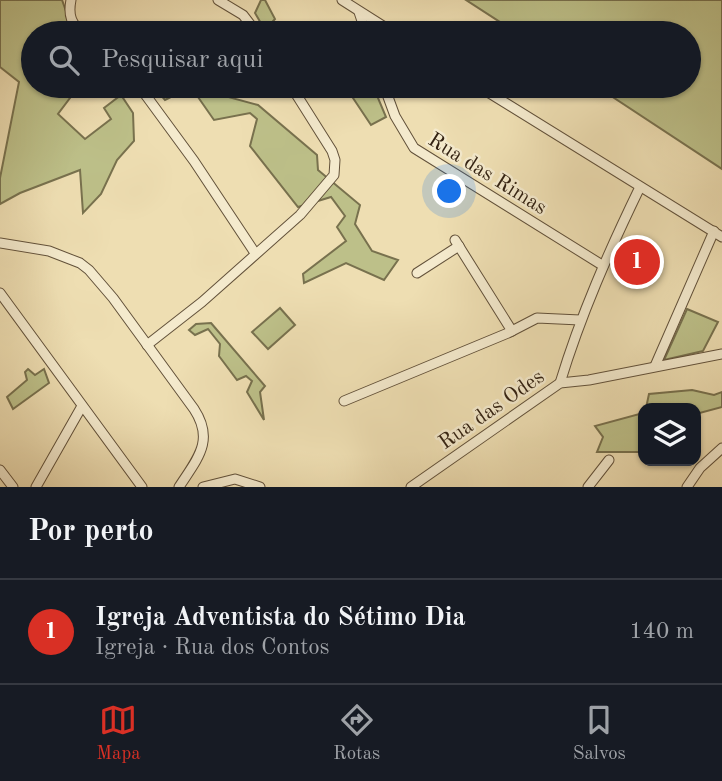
<!DOCTYPE html>
<html lang="pt">
<head>
<meta charset="utf-8">
<style>
  :root { --surface:#171b24; --page:#242831; --text:#f1f3f6; --muted:#9ea1a6; --line:#363941; --accent:#d93025 }
  body { margin:0; font-family:"Old Standard TT",serif; background:var(--page); color:var(--text) }
  .controls { position:absolute; right:21px; bottom:21px; display:grid; overflow:hidden; border-radius:14px; box-shadow:0 2px 5px #0004 }
  .controls button { width:63px; height:63px; display:grid; place-items:center; padding:0; border:0; border-bottom:2px solid var(--line); background:var(--surface); color:var(--text); font:35px sans-serif }
  .you { position:absolute; left:450px; top:192px; width:24px; height:24px; margin:-18px; border:5px solid #fff; border-radius:50%; background:#1a73e8; box-shadow:0 0 0 10px #1a73e833 }
  .badge { display:grid; place-items:center; width:46px; height:46px; border-radius:50%; background:var(--accent); color:#fff; font-size:23px; font-weight:700 }
  .pin { position:absolute; translate:-50% -50%; border:4px solid #fff; box-shadow:0 2px 7px #0006 }
  .list { margin:0; padding:0; list-style:none }
  h2 { display:flex; justify-content:space-between; align-items:center; height:91px; margin:0; padding:0 28px; font-size:30px }
  h2 small { font-size:23px; font-weight:400; color:var(--muted) }
  .list li { display:grid; grid-template-columns:46px 1fr auto; gap:21px; align-items:center; box-sizing:border-box; height:105px; padding:0 28px; border-top:2px solid var(--line) }
  .list b { display:block; font-size:26px; white-space:nowrap }
  .list p { margin:0; font-size:23px; white-space:nowrap; color:var(--muted) }
  .list em { font-size:23px; font-style:normal; color:var(--muted) }
  .icon { flex:none; width:38px; height:38px; fill:none; stroke:currentColor; stroke-width:2; stroke-linecap:round; stroke-linejoin:round }
  .map { position:relative; flex:none; width:722px; height:487px; overflow:hidden }
  .search { position:absolute; background:var(--surface); box-shadow:0 2px 5px #0004; left:21px; right:21px; top:21px; height:77px; display:flex; align-items:center; gap:18px; box-sizing:border-box; padding:0 24px; border-radius:38px; color:var(--muted); font-size:26px }
  .sheet { height:196px; background:var(--surface) }
  nav { display:flex; justify-content:space-around; align-items:center; box-sizing:border-box; height:98px; border-top:2px solid var(--line); background:var(--surface); font-size:19px; color:var(--muted) }
  nav a { display:grid; justify-items:center; gap:4px }
  nav .on { color:var(--accent) }
  .map>svg:first-child { display:block }
  .green { fill:#bdc089; stroke:#78714e; stroke-width:2 }
  .lines { fill:none; stroke-linecap:round; stroke-linejoin:round }
  .street-casing { stroke:#62513a; stroke-width:11 }
  .street { stroke:#f4eacd; stroke-width:9 }
  .labels { text-anchor:middle; stroke-width:5; stroke-linejoin:round; paint-order:stroke }
  .street-label { font-size:21px; fill:#332212; stroke:#f4eacd }
</style>
</head>
<body>
<div class="map">
<svg width="722" height="487" viewBox="0 0 722 487">
  <rect width="100%" height="100%" fill="#eedeb2"/>
  <filter id="stains"><feTurbulence type="fractalNoise" baseFrequency=".00286" numOctaves="4"/><feColorMatrix values="0 0 0 0 .2 0 0 0 0 .09 0 0 0 0 .02 0 0 0 .5 -.17"/></filter>
  <radialGradient id="worn" r=".72"><stop offset=".6" stop-color="#630" stop-opacity="0"/><stop offset="1" stop-color="#630" stop-opacity=".3"/></radialGradient>
  <g class="green">
    <path d="M0,0H62L71,25L61,33H33V86H79L58,114L85,139L111,119L104,108L121,95L133,113L134,141L117,160L101,194L83,213L80,170L20,193L0,204V178L19,82L0,67Z"/>
    <path d="M261,0H265L275,19L265,30L255,13Z"/>
    <path d="M466,0H722V169L596,86H689V33H517Z"/>
    <path d="M153,86H212L217,94L258,105L317,155L318,170L360,205L355,224L372,251L398,260L384,280L346,263L304,283L303,274L346,241L337,227L345,216L331,197L298,207L250,146L257,119L250,113L214,120L191,87L165,100Z"/>
    <path d="M345,86H373L386,117L371,125Z"/>
    <path d="M280,308L295,325L268,349L252,332Z"/>
    <path d="M687,309L718,322L703,351L664,360Z"/>
    <path d="M211,323L265,386L260,392L264,420L247,392L252,381L246,376L237,380L219,356L220,344L208,329L195,335L189,330L196,324Z"/>
    <path d="M28,369L35,375L44,369L49,383L13,409L7,397L27,380L25,372Z"/>
    <path d="M692,390L714,395L722,392V407L696,414V408H646L649,394Z"/>
    <path d="M643,413V452H597L603,437L595,426Z"/>
  </g>
  <g class="lines">
    <g class="street-casing">
      <g id="street">
        <path d="M71,0C68,15 71,25 84,33"/>
        <path d="M218,0L243,15L257,33"/>
        <path d="M342,0L394,33"/>
        <path d="M359,12L366,33"/>
        <path d="M139,86L194,161L255,253"/>
        <path d="M384,86L395,116L414,148L602,265"/>
        <path d="M478,86L722,237"/>
        <path d="M455,240L512,331"/>
        <path d="M0,243L49,251L80,263L89,270L113,298L194,409C215,441 197,459 179,487"/>
        <path d="M417,273L459,246"/>
        <path d="M0,293L142,487"/>
        <path d="M147,345L202,302L300,215L334,175L335,160L332,151L291,86"/>
        <path d="M655,366L714,231"/>
        <path d="M560,383C581,314 609,251 640,187"/>
        <path d="M344,401L508,333L537,318L580,320"/>
        <path d="M0,470L13,487"/>
        <path d="M36,487L82,406"/>
        <path d="M203,487L235,479L260,487"/>
        <path d="M411,487L560,383L589,380L722,354"/>
        <path d="M588,487L609,460"/>
        <path d="M687,487L700,468L722,448"/>
      </g>
    </g>
    <use href="#street" class="street"/>
  </g>
  <g class="labels">
    <g class="street-label">
      <text transform="translate(488 173) rotate(32)" y="7">Rua das Rimas</text>
      <text transform="translate(491 409) rotate(-35)" y="7">Rua das Odes</text>
    </g>
  </g>
  <rect width="100%" height="100%" filter="url(#stains)"/>
  <rect width="100%" height="100%" fill="url(#worn)"/>
</svg>
<div class="controls">
<button><svg class="icon" aria-label="layers" viewBox="0 0 24 24"><path d="M12 4l9 5-9 5-9-5zM3 14l9 5 9-5"/></svg></button>
</div>
<div class="you"></div>
<div class="pin badge" style="left:637px;top:262px">1</div>
<div class="search"><svg class="icon" aria-label="search" viewBox="0 0 24 24"><circle cx="10" cy="10" r="6"/><path d="M15 15l6 6"/></svg>Pesquisar aqui</div>
</div>
<section class="sheet">
<h2>Por perto<small></small></h2>
<ul class="list">
<li><span class="badge">1</span><div><b>Igreja Adventista do Sétimo Dia</b><p>Igreja · Rua dos Contos</p></div><em>140 m</em></li>
</ul>
</section>
<nav>
<a class="on"><svg class="icon" aria-label="map" viewBox="0 0 24 24"><path d="M3 6l6-2 6 2 6-2v14l-6 2-6-2-6 2zM9 4v14M15 6v14"/></svg>Mapa</a>
<a><svg class="icon" aria-label="directions" viewBox="0 0 24 24"><path d="M12 3l9 9-9 9-9-9zM9 14v-3h6M13 9l2 2-2 2"/></svg>Rotas</a>
<a><svg class="icon" aria-label="saved" viewBox="0 0 24 24"><path d="M7 4h10v16l-5-4-5 4z"/></svg>Salvos</a>
</nav>
</body>
</html>
